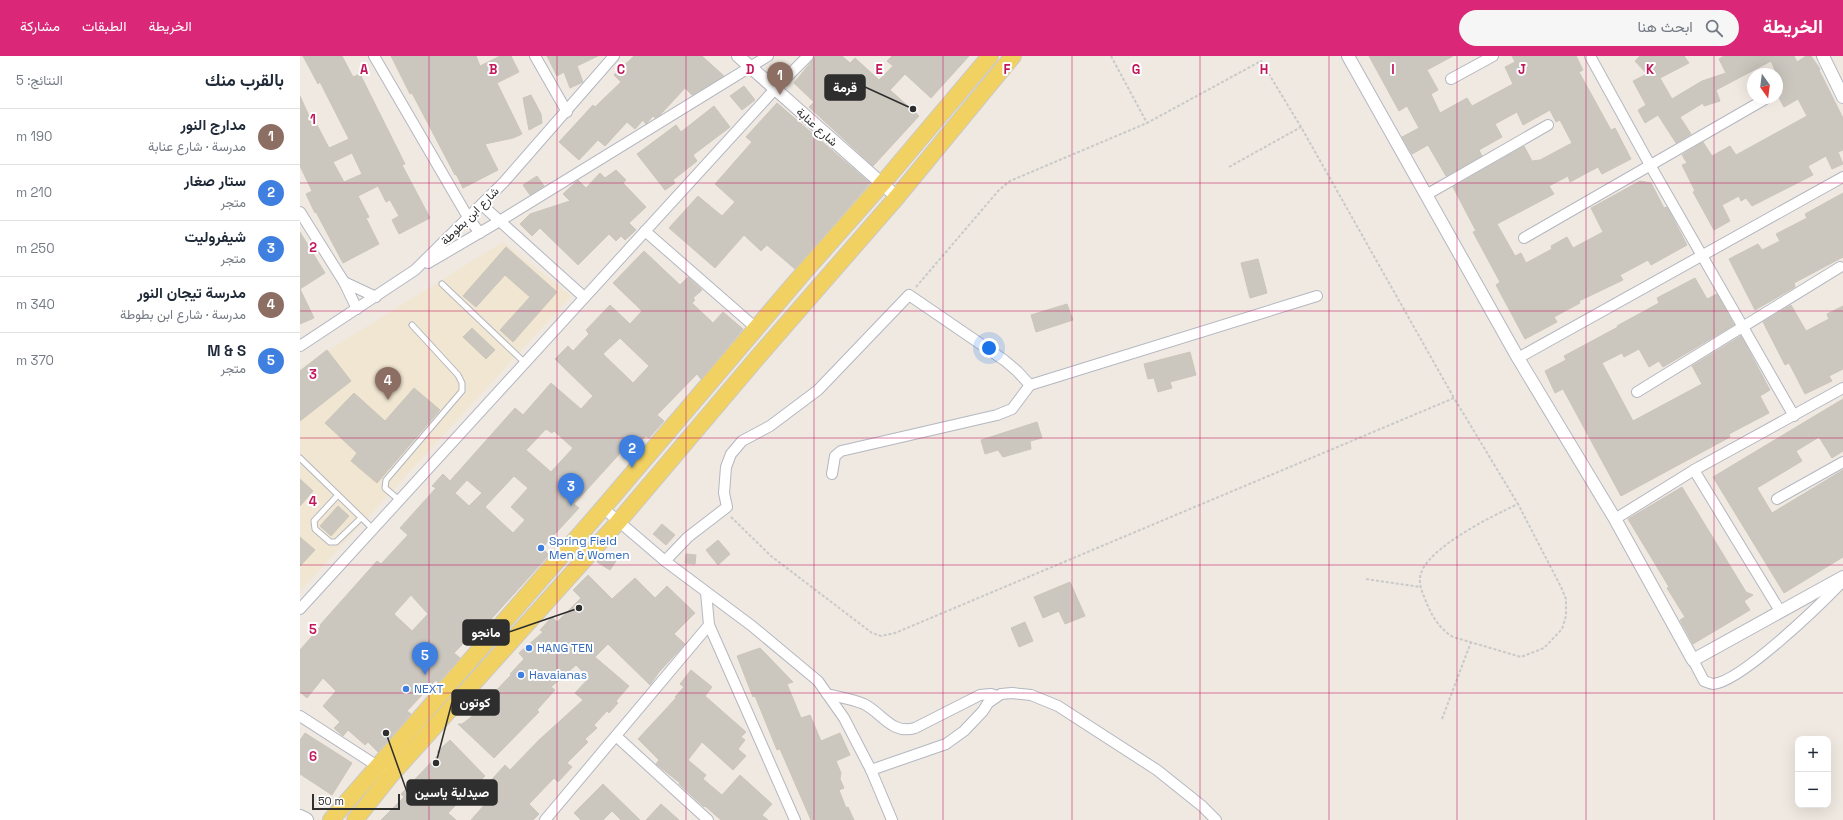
<!DOCTYPE html>
<html lang="ar">
<head>
<meta charset="utf-8">
<style>
  :root { --surface:#fff; --page:#f6f6f7; --text:#1f2937; --muted:#747a83; --line:#e0e1e3; --accent:#db2777 }
  body { margin:0; font-family:"Space Grotesk",Vazirmatn,sans-serif; background:var(--page); color:var(--text); direction:rtl }
  .controls { position:absolute; right:12px; bottom:12px; display:grid; overflow:hidden; border-radius:8px; box-shadow:0 4px 16px #0002 }
  .controls button { width:36px; height:36px; display:grid; place-items:center; padding:0; border:0; border-bottom:1px solid var(--line); background:var(--surface); color:var(--text); font:20px sans-serif }
  .compass { position:absolute; left:1447px; top:12px; width:36px; height:36px; border-radius:50%; background:var(--surface); box-shadow:0 4px 16px #0002; rotate:166deg }
  .scale { position:absolute; left:12px; bottom:10px; width:88px; box-sizing:border-box; padding-left:4px; border:2px solid #2e2e2e; border-top:0; font-size:11px; line-height:14px; white-space:nowrap; color:#2e2e2e; -webkit-text-stroke:3px #fff; paint-order:stroke }
  .you { position:absolute; left:689px; top:292px; width:14px; height:14px; margin:-10px; border:3px solid #fff; border-radius:50%; background:#1a73e8; box-shadow:0 0 0 6px #1a73e833 }
  .badge { display:grid; place-items:center; width:26px; height:26px; border-radius:50%; background:var(--accent); color:#fff; font-size:13px; font-weight:700 }
  .pin { position:absolute; translate:-50% -33px; filter:drop-shadow(0 1px 2px #0008) }
  .pin::after { content:''; position:absolute; top:21px; width:14px; height:12px; background:inherit; clip-path:polygon(0 0,100% 0,50% 100%) }
  .list { margin:0; padding:0; list-style:none }
  h2 { display:flex; justify-content:space-between; align-items:center; height:52px; margin:0; padding:0 16px; font-size:17px }
  h2 small { font-size:13px; font-weight:400; color:var(--muted) }
  .list li { display:grid; grid-template-columns:26px 1fr auto; gap:12px; align-items:center; box-sizing:border-box; height:56px; padding:0 16px; border-top:1px solid var(--line) }
  .list b { display:block; font-size:15px; white-space:nowrap }
  .list p { margin:0; font-size:13px; white-space:nowrap; color:var(--muted) }
  .list em { font-size:13px; font-style:normal; color:var(--muted) }
  .icon { flex:none; width:22px; height:22px; fill:none; stroke:currentColor; stroke-width:2; stroke-linecap:round; stroke-linejoin:round }
  .map { position:relative; flex:none; width:1543px; height:764px; overflow:hidden; direction:ltr }
  header { display:flex; align-items:center; gap:24px; box-sizing:border-box; height:56px; padding:0 20px; background:var(--accent); color:#fff }
  header strong { font-size:19px }
  nav { display:flex; gap:22px; margin-inline-start:auto; font-size:14px }
  .search { width:280px; height:36px; background:var(--page); display:flex; align-items:center; gap:10px; box-sizing:border-box; padding:0 14px; border-radius:22px; color:var(--muted); font-size:15px }
  main { display:flex }
  aside { flex:1; background:var(--surface) }
  .map>svg:first-child { display:block }
  .education { fill:#f0e6d1 }
  .building { fill:#cbc7bf; stroke:#cbc5ba; fill-rule:evenodd }
  .lines { fill:none; stroke-linecap:round; stroke-linejoin:round }
  .service-casing { stroke:#b4b7c1; stroke-width:7 }
  .minor-casing { stroke:#b4b7c1; stroke-width:12 }
  .tertiary-casing { stroke:#b4b7c1; stroke-width:14 }
  .secondary-casing { stroke:#b4b7c1; stroke-width:16 }
  .primary-casing { stroke:#c9c9c9; stroke-width:18 }
  .path { stroke:#c9c9c9; stroke-width:2; stroke-dasharray:3 2; stroke-linecap:butt }
  .service { stroke:#fff; stroke-width:5 }
  .minor { stroke:#fff; stroke-width:10 }
  .tertiary { stroke:#fff; stroke-width:12 }
  .secondary { stroke:#fff; stroke-width:14 }
  .primary { stroke:#f2d163; stroke-width:16 }
  .grid { fill:none; stroke:#c2185b; stroke-width:1; stroke-opacity:0.55 }
  .shop-dot { fill:#3f7fe0; stroke:#fff; stroke-width:1.5 }
  .labels { text-anchor:middle; stroke-width:4; stroke-linejoin:round; paint-order:stroke }
  .street-label { font-size:12px; fill:#2e2e2e; stroke:#fff }
  .shop-label { font-size:12px; fill:#366cbe; stroke:#fff; text-anchor:start }
  .grid-label { font-size:13px; text-anchor:middle; font-weight:bold; fill:#c2185b; stroke:#fff; stroke-width:4; stroke-linejoin:round; paint-order:stroke }
  .leader { fill:none; stroke:#2e2e2e; stroke-width:1.5 }
  .callout-dot { fill:#2e2e2e; stroke:#fff; stroke-width:1.5 }
  .callout { fill:#2e2e2e; stroke:#2e2e2e; stroke-width:1.5 }
  .callout-label { font-size:13px; text-anchor:middle; font-weight:bold; fill:#fff }
</style>
</head>
<body>
<header>
<strong>الخريطة</strong>
<div class="search"><svg class="icon" aria-label="search" viewBox="0 0 24 24"><circle cx="10" cy="10" r="6"/><path d="M15 15l6 6"/></svg>ابحث هنا</div>
<nav><a>الخريطة</a><a>الطبقات</a><a>مشاركة</a></nav>
</header>
<main>
<div class="map">
<svg width="1543" height="764" viewBox="0 0 1543 764">
  <rect width="100%" height="100%" fill="#efe9e1"/>
  <path class="education" d="M203,186L271,240L0,535V312Z"/>
  <g class="building">
    <path d="M3,0H42L53,21L60,18L105,108L102,109L130,162L99,178L92,164L99,160L90,144L86,146L78,130L58,140L69,161L66,162L79,188L43,207L16,156L15,157L6,138L12,135L0,110V40L14,71L17,69L29,92L49,83L20,26L18,28ZM52,97L62,118L44,126L33,106Z"/>
    <path d="M91,0H176L180,10L200,0H211L219,16L197,27L222,78L213,82L185,88L198,114L163,132L156,118L155,119L112,37L110,38Z"/>
    <path d="M247,0H298L277,10L283,26L270,32L264,16L257,20Z"/>
    <path d="M334,0H402L424,20L392,39L385,32L360,59L355,62L353,60L346,68L343,64L335,73L327,66L305,90L298,84L279,104L259,86L293,49L295,51L321,26L314,19Z"/>
    <path d="M516,0H542L550,7L555,2L579,24L593,10L587,5L592,0H669L631,42L605,18L590,34L619,60L573,110L509,51L514,46L494,27Z"/>
    <path d="M1069,0H1153L1127,14L1138,34L1131,38L1140,57L1167,42L1172,50L1213,28L1205,11L1215,6L1212,0H1276L1283,14L1279,16L1311,74L1315,72L1331,103L1302,118L1298,111L1270,126L1268,120L1249,130L1254,138L1197,168L1215,200L1221,197L1226,207L1252,193L1251,190L1267,181L1273,192L1303,176L1291,152L1340,125L1351,127L1364,152L1367,151L1387,189L1351,209L1348,204L1320,219L1323,224L1279,245L1280,247L1254,261L1257,266L1225,283L1196,229L1200,226L1173,176L1176,175L1153,131L1224,90L1232,105L1240,104L1272,87L1260,64L1256,66L1250,54L1223,69L1217,56L1195,68L1202,81L1179,94L1182,100L1146,120L1128,89L1112,98L1102,81L1119,72L1107,50L1099,55Z"/>
    <path d="M1340,0H1384L1389,7L1360,22L1372,43L1402,25L1426,17L1419,3L1424,0H1494L1497,6L1506,0H1511L1520,13L1519,14L1543,62V94L1538,96L1543,108L1532,113L1526,100L1508,110L1513,119L1452,150L1446,142L1441,145L1439,140L1422,149L1430,165L1414,174L1393,136L1395,135L1382,109L1387,107L1382,99L1403,86L1412,100L1430,90L1436,99L1507,60L1498,43L1484,51L1478,40L1483,37L1477,24L1479,23L1471,5L1416,34L1420,45L1404,50L1403,47L1380,61L1391,78L1376,87L1358,59L1345,67L1338,54L1346,49L1333,25L1347,18L1335,5Z"/>
    <path d="M444,30L455,44L442,54L430,40Z"/>
    <path d="M231,39L241,58L242,67L229,74L223,42Z"/>
    <path d="M477,47L570,127L495,213L467,189L461,195L444,179L415,212L369,172L398,140L422,160L435,146L415,128L452,86L446,81Z"/>
    <path d="M414,50L430,71L393,99L397,105L373,124L375,127L365,134L337,98L376,69L381,76Z"/>
    <path d="M316,114L326,124L323,127L346,151L329,167L336,174L325,184L321,180L316,185L309,178L278,209L240,172L232,180L220,168L230,158L270,145L263,138L278,124L286,132L300,117L305,122Z"/>
    <path d="M237,120L244,130L230,139L223,129Z"/>
    <path d="M1543,137V201L1494,227L1495,231L1455,254L1429,203L1458,188L1462,194L1480,185L1476,178L1507,162L1505,158Z"/>
    <path d="M0,176L25,217L0,233L14,262L0,268Z"/>
    <path d="M206,191L257,236L213,286L200,274L230,241L205,219L176,251L163,240Z"/>
    <path d="M344,195L380,229L388,221L402,234L393,242L395,244L392,247L413,267L423,256L443,273L401,323L397,318L357,359L364,365L349,382L346,380L326,399L322,395L274,448L279,452L242,492L249,499L184,571L181,569L154,597L160,602L138,627L136,624L107,655L111,658L78,696L68,686L65,689L48,674L43,680L34,672L40,666L23,650L36,635L23,622L7,642L0,636V594L21,570L20,569L77,505L81,508L108,479L100,472L136,432L132,430L143,418L150,425L215,352L223,359L251,327L281,353L293,340L255,303L268,290L273,295L289,278L286,274L310,249L330,268L342,255L313,227ZM320,282L349,310L333,327L303,298ZM246,373L252,377L254,375L273,392L251,416L226,394ZM214,420L228,432L211,451L225,464L213,477L185,451ZM167,424L182,437L169,450L155,437ZM111,539L128,558L112,575L94,558Z"/>
    <path d="M958,203L967,237L950,242L941,207Z"/>
    <path d="M1395,222L1407,243L1417,238L1434,269L1363,311L1359,305L1349,311L1339,293L1324,301L1322,297L1302,307L1333,365L1402,328L1392,310L1441,280L1470,334L1460,340L1469,357L1429,378L1430,381L1321,440L1263,333L1255,337L1245,315L1266,304L1264,300L1318,271L1317,270L1359,247L1357,242Z"/>
    <path d="M767,248L773,264L736,276L731,259Z"/>
    <path d="M1491,249L1506,275L1529,263L1527,258L1543,250V313L1529,320L1532,325L1505,338L1489,307L1485,309L1463,266Z"/>
    <path d="M172,272L195,294L186,303L163,281Z"/>
    <path d="M27,294L51,325L0,365V315Z"/>
    <path d="M890,296L896,319L870,326L872,332L858,336L854,322L848,323L844,308Z"/>
    <path d="M114,332L140,354L77,427L51,405L57,397L25,367L54,337L85,365Z"/>
    <path d="M1543,343V395L1532,402L1519,381L1496,395L1502,405L1457,432L1472,457L1543,414V501L1484,537L1413,421Z"/>
    <path d="M737,366L742,382L730,385L731,393L703,401L698,394L685,398L681,384Z"/>
    <path d="M0,423L13,435L0,450Z"/>
    <path d="M1382,431L1446,536L1453,539L1444,545L1450,554L1393,588L1380,564L1385,561L1367,532L1369,531L1328,463Z"/>
    <path d="M38,450L49,460L31,480L20,470Z"/>
    <path d="M362,468L375,479L366,489L353,478Z"/>
    <path d="M0,481L15,494L0,510Z"/>
    <path d="M418,484L430,498L418,509L406,494Z"/>
    <path d="M303,497L316,505L310,514L297,506Z"/>
    <path d="M386,498L396,499L395,508L385,507Z"/>
    <path d="M288,519L312,543L335,522L355,542L367,530L395,557L374,578L385,588L359,616L350,629L308,588L295,601L329,630L316,645L318,647L309,657L307,655L294,669L297,672L285,683L288,686L267,707L272,711L258,726L254,722L229,748L239,758L233,764H171L193,739L185,731L205,709L210,714L239,684L283,644L275,637L289,622L276,609L251,631L255,634L237,654L239,656L194,702L158,668H162L170,662L211,619L210,618L224,603L219,597L243,576L240,574L252,561L257,566L281,542L273,534Z"/>
    <path d="M770,526L785,560L765,568L759,555L743,562L734,541Z"/>
    <path d="M725,566L733,585L719,591L711,572Z"/>
    <path d="M460,592L493,626L487,628L501,662L510,659L521,685L540,677L550,699L536,705L541,717L540,723L544,732L539,734L546,752L548,751L554,764H511L480,693L477,694L455,640L453,641L437,600Z"/>
    <path d="M391,614L412,631L405,640L446,676L441,681L445,684L438,693L446,700L433,714L402,686L388,704L406,719L403,723L422,739L440,719L472,748L462,759L468,764H421L405,750L404,751L379,728L380,727L356,708L359,704L338,683L376,642L375,641L384,631L380,628Z"/>
    <path d="M5,677L52,707L32,739L0,718V684Z"/>
    <path d="M150,684L185,720L148,757L156,764H81L104,741L101,738L139,698L137,696Z"/>
    <path d="M303,728L340,764H321L312,755L303,764H281L274,757Z"/>
    <path d="M361,748L379,764H346Z"/>
  </g>
  <g class="lines">
    <g class="service-casing">
      <g id="service">
        <path d="M142,228L224,306"/>
        <path d="M0,402L73,473"/>
        <path d="M38,439L14,465L15,473L30,486H36L61,462"/>
        <path d="M99,444L85,432L86,424L162,335V327L158,319L112,269"/>
      </g>
    </g>
    <g class="minor-casing">
      <g id="minor">
        <path d="M74,0L169,163L180,177"/>
        <path d="M235,0L267,56"/>
        <path d="M1290,0L1350,109L1494,360"/>
        <path d="M1151,23L1193,0"/>
        <path d="M1126,139L1248,69"/>
        <path d="M182,149L284,241"/>
        <path d="M0,156L44,226"/>
        <path d="M345,175L456,272"/>
        <path d="M1224,182L1467,42"/>
        <path d="M128,207L198,166L468,0"/>
        <path d="M57,253L44,226L76,241"/>
        <path d="M0,290L115,214L204,126L314,0"/>
        <path d="M1218,302L1543,121"/>
        <path d="M730,329L1017,240"/>
        <path d="M1337,336L1540,211"/>
        <path d="M1394,414L1480,555"/>
        <path d="M1477,443L1543,406"/>
        <path d="M303,452L365,505L452,570L518,625L544,662L571,714L592,764"/>
        <path d="M1315,463L1394,414L1543,332"/>
        <path d="M365,505L388,481L427,451L424,437L426,411L431,398L442,385L470,370L518,334L609,239L704,304L717,315L730,329L712,353L697,359L541,395L535,400L532,418"/>
        <path d="M0,553L475,33L508,0"/>
        <path d="M409,569L495,764"/>
        <path d="M1393,604L1404,625C1407,626 1411,628 1413,628C1441,626 1522,547 1543,525"/>
        <path d="M527,638C539,641 552,643 564,648C582,657 592,679 615,672L680,639L691,638L697,640"/>
        <path d="M0,660L82,713"/>
        <path d="M316,680L408,764"/>
        <path d="M571,714L646,688L664,675L683,655L688,647L701,638L712,637L731,639L758,650L857,714L902,750L916,764"/>
        <path d="M245,764L409,569L406,536"/>
      </g>
    </g>
    <g class="tertiary-casing">
      <g id="tertiary">
        <path d="M438,0L597,141"/>
        <path d="M1048,0L1218,302L1315,463L1393,604L1543,521"/>
        <path d="M1523,0L1543,41"/>
      </g>
    </g>
    <g class="secondary-casing">
      <path id="secondary" d="M0,761L6,764"/>
    </g>
    <g class="primary-casing">
      <g id="primary">
        <path d="M31,764L303,452L505,215L582,128L690,0"/>
        <path d="M55,764L91,719L319,465L457,302L597,141L713,0"/>
      </g>
    </g>
    <g class="path">
      <path d="M811,0L847,67"/>
      <path d="M929,111L1001,71"/>
      <path d="M616,231L699,134L710,125L847,67L961,5L1001,71L1154,342"/>
      <path d="M431,461L471,500L572,577L581,580L595,577L1154,342L1218,448C1194,459 1122,494 1120,522C1119,531 1124,540 1127,548C1133,562 1140,573 1153,581L1221,601L1244,592L1262,573L1266,560V543L1261,531L1218,448"/>
      <path d="M1066,523L1120,531"/>
      <path d="M1142,663L1171,586"/>
    </g>
    <use href="#service" class="service"/>
    <use href="#minor" class="minor"/>
    <use href="#tertiary" class="tertiary"/>
    <use href="#secondary" class="secondary"/>
    <use href="#primary" class="primary"/>
  </g>
  <path class="grid" d="M129,0V764M257,0V764M386,0V764M514,0V764M643,0V764M772,0V764M900,0V764M1029,0V764M1157,0V764M1286,0V764M1414,0V764M0,127H1543M0,255H1543M0,382H1543M0,509H1543M0,637H1543"/>
  <g class="shop-dot">
    <circle cx="241" cy="492" r="4"/>
    <circle cx="229" cy="592" r="4"/>
    <circle cx="221" cy="619" r="4"/>
    <circle cx="106" cy="633" r="4"/>
  </g>
  <g class="labels">
    <g class="street-label">
      <text transform="translate(517 71) rotate(42)" y="4">شارع عنابة</text>
      <text transform="translate(170 160) rotate(-45)" y="4">شارع ابن بطوطة</text>
    </g>
    <g class="shop-label">
      <text x="249" y="489">Spring Field<tspan x="249" dy="14">Men &amp; Women</tspan></text>
      <text x="237" y="596">HANG TEN</text>
      <text x="229" y="623">Havaianas</text>
      <text x="114" y="637">NEXT</text>
    </g>
  </g>
  <g class="grid-label">
    <text x="64" y="18">A</text>
    <text x="193" y="18">B</text>
    <text x="321" y="18">C</text>
    <text x="450" y="18">D</text>
    <text x="579" y="18">E</text>
    <text x="707" y="18">F</text>
    <text x="836" y="18">G</text>
    <text x="964" y="18">H</text>
    <text x="1093" y="18">I</text>
    <text x="1222" y="18">J</text>
    <text x="1350" y="18">K</text>
    <text x="13" y="68">1</text>
    <text x="13" y="196">2</text>
    <text x="13" y="323">3</text>
    <text x="13" y="450">4</text>
    <text x="13" y="578">5</text>
    <text x="13" y="705">6</text>
  </g>
  <path class="leader" d="M613 53L565 31M279 552L209 576M136 707L152 646M86 677L107 736"/>
  <g class="callout-dot">
    <circle cx="613" cy="53" r="4"/>
    <circle cx="279" cy="552" r="4"/>
    <circle cx="136" cy="707" r="4"/>
    <circle cx="86" cy="677" r="4"/>
  </g>
  <g class="callout">
    <rect x="525" y="19" width="40" height="25" rx="4"/>
    <rect x="163" y="564" width="46" height="25" rx="4"/>
    <rect x="152" y="634" width="47" height="25" rx="4"/>
    <rect x="107" y="724" width="90" height="25" rx="4"/>
  </g>
  <g class="callout-label">
    <text x="545" y="36">قرمة</text>
    <text x="186" y="581">مانجو</text>
    <text x="175" y="651">كوتون</text>
    <text x="152" y="741">صيدلية ياسين</text>
  </g>
</svg>
<div class="controls">
<button>+</button>
<button>−</button>
</div>
<svg class="compass" viewBox="-18 -18 36 36"><path d="M0-13l5 13h-10z" fill="#e53935"/><path d="M0 13l5-13h-10z" fill="#747a83"/></svg>
<div class="scale">50 m</div>
<div class="you"></div>
<div class="pin badge" style="left:480px;top:39px;background:#8d6e63">1</div>
<div class="pin badge" style="left:332px;top:412px;background:#3f7fe0">2</div>
<div class="pin badge" style="left:271px;top:450px;background:#3f7fe0">3</div>
<div class="pin badge" style="left:88px;top:344px;background:#8d6e63">4</div>
<div class="pin badge" style="left:125px;top:619px;background:#3f7fe0">5</div>
</div>
<aside>
<h2>بالقرب منك<small>النتائج: 5</small></h2>
<ul class="list">
<li><span class="badge" style="background:#8d6e63">1</span><div><b>مدارج النور</b><p>مدرسة · شارع عنابة</p></div><em>190 m</em></li>
<li><span class="badge" style="background:#3f7fe0">2</span><div><b>ستار صغار</b><p>متجر</p></div><em>210 m</em></li>
<li><span class="badge" style="background:#3f7fe0">3</span><div><b>شيفروليت</b><p>متجر</p></div><em>250 m</em></li>
<li><span class="badge" style="background:#8d6e63">4</span><div><b>مدرسة تيجان النور</b><p>مدرسة · شارع ابن بطوطة</p></div><em>340 m</em></li>
<li><span class="badge" style="background:#3f7fe0">5</span><div><b>M &amp; S</b><p>متجر</p></div><em>370 m</em></li>
</ul>
</aside>
</main>
</body>
</html>
